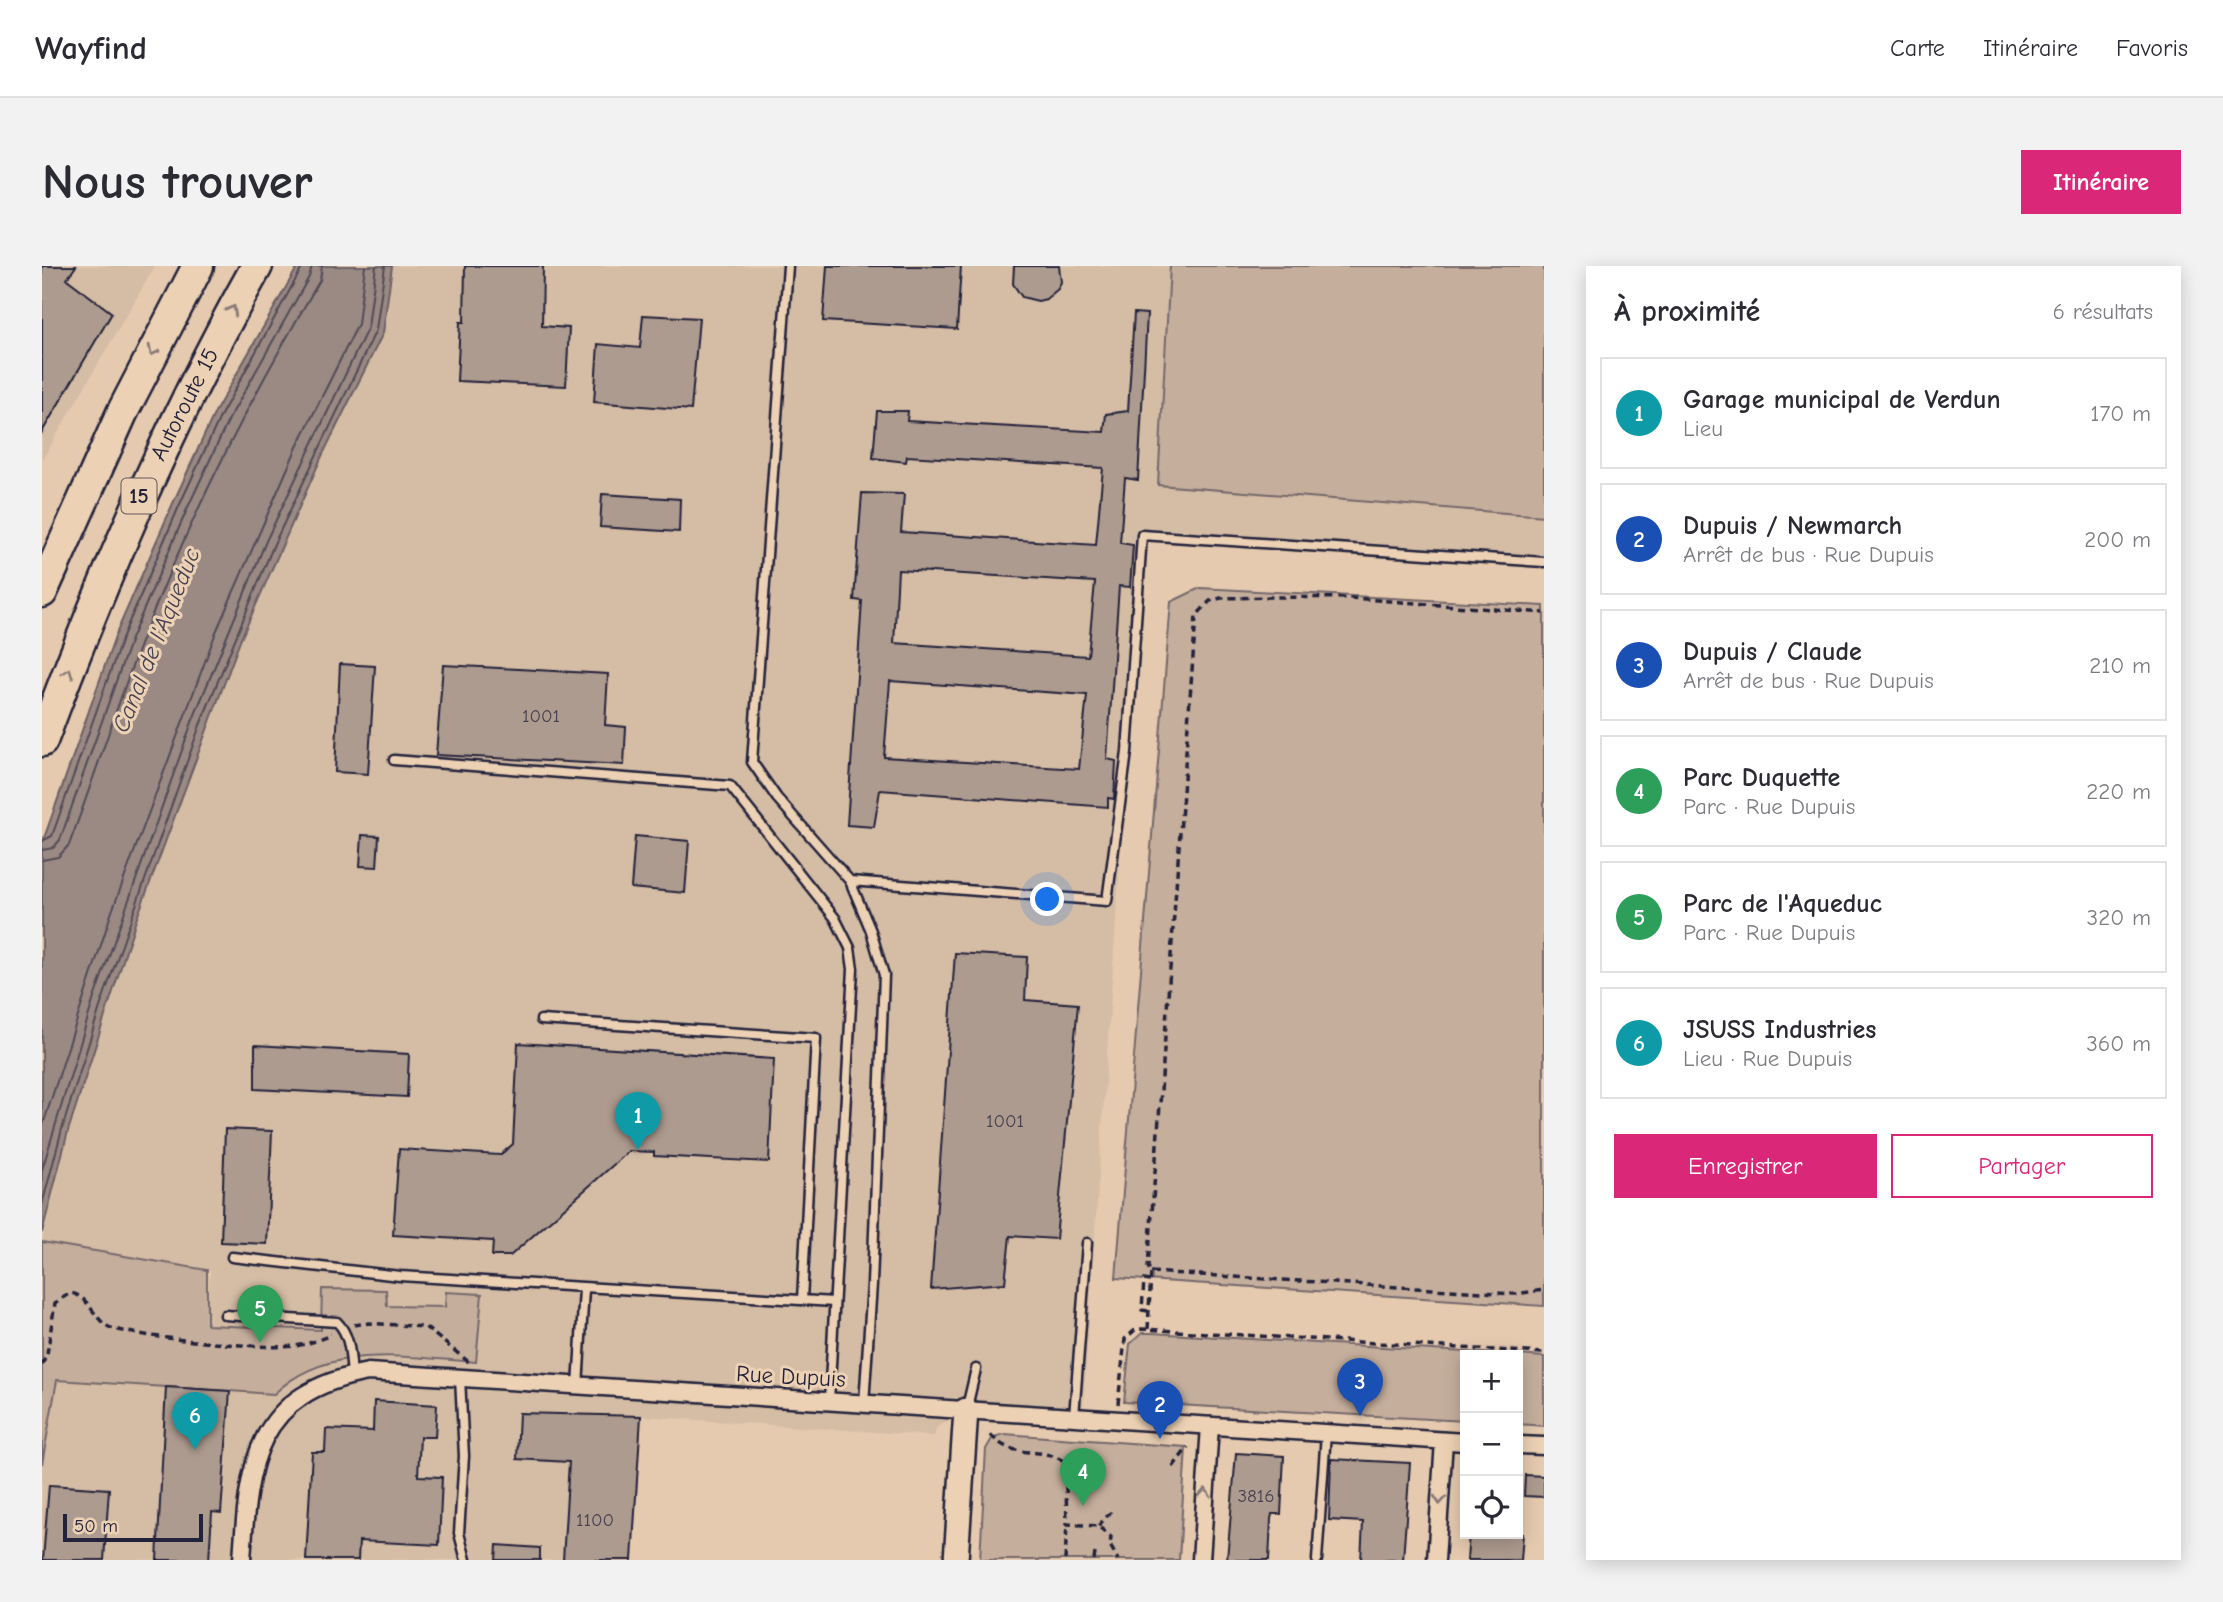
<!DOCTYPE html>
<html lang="fr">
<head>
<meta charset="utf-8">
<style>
  :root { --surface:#fff; --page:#f2f2f3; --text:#2b2b33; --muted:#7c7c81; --line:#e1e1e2; --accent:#db2777 }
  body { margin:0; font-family:"Comic Neue",sans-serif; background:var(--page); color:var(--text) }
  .controls { position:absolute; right:21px; bottom:21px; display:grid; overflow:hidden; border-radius:0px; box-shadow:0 4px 18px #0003 }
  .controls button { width:63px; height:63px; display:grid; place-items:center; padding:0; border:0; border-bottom:2px solid var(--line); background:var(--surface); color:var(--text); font:35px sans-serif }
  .scale { position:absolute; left:21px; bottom:18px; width:140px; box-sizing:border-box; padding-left:7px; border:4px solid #22223b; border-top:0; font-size:19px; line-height:24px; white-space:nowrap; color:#22223b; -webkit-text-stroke:5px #edd1b4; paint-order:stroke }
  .you { position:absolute; left:1006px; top:634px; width:24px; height:24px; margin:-18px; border:5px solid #fff; border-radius:50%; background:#1a73e8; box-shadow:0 0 0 10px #1a73e833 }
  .badge { display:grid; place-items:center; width:46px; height:46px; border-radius:50%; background:var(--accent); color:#fff; font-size:23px; font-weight:700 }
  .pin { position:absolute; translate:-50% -58px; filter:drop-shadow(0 2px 4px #0008) }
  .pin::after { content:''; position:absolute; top:37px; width:24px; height:21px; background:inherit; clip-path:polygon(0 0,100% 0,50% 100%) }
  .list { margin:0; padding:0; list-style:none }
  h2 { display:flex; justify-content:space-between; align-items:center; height:91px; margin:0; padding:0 28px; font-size:30px }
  h2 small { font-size:23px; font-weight:400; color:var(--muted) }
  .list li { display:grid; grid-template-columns:46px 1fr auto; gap:21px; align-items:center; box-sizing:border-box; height:112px; margin:0 14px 14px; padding:0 14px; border:2px solid var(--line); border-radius:0px }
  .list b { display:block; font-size:26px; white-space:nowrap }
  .list p { margin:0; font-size:23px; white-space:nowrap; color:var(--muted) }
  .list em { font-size:23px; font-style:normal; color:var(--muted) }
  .actions { display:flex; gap:14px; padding:21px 28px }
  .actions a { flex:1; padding:16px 0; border:2px solid var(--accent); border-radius:0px; text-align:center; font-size:24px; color:var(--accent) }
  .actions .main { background:var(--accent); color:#fff }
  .icon { flex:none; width:38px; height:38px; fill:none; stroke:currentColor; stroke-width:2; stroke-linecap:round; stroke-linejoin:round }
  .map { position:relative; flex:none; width:1502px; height:1294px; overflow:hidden; border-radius:0px }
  header { display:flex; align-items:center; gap:42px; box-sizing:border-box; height:98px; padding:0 35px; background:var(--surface); border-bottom:2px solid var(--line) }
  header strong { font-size:33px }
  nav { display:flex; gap:38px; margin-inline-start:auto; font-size:24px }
  .intro { display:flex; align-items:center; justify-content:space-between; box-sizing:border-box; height:168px; padding:0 42px }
  h1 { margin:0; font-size:49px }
  .button { padding:18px 32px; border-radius:0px; background:var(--accent); color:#fff; font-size:24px; font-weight:700 }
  main { display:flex; gap:42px; padding:0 42px }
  aside { flex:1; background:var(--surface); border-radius:0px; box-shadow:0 4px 18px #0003 }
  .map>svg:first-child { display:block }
  .built { fill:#d4bca5 }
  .green { fill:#c5ae9c; stroke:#74686c; stroke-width:2 }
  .water { fill:#9b8983; stroke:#6b6066; stroke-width:2 }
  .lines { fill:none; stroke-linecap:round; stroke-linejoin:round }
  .shore { stroke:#524b58; stroke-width:2 }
  .building { fill:#ae9b8f; stroke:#22223b; stroke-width:2; fill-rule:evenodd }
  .lane-casing { stroke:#22223b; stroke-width:13 }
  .street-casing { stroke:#22223b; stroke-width:21 }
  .secondary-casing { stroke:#22223b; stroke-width:28 }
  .highway-casing { stroke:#22223b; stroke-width:35 }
  .path { stroke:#22223b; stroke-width:3.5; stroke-dasharray:7 5; stroke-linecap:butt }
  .lane { stroke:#edd1b4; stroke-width:8 }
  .street { stroke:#edd1b4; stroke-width:16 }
  .secondary { stroke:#edd1b4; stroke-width:23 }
  .highway { stroke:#edd1b4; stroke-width:30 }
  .oneway { stroke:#887a78 }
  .labels { text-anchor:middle; stroke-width:6; stroke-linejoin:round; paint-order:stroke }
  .number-label { font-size:19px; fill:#454050 }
  .shield { fill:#edd1b4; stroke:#5f565f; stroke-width:2 }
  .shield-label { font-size:21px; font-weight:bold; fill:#22223b }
  .street-label { font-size:23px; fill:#22223b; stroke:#edd1b4 }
  .water-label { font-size:24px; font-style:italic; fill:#464151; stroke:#edd1b4 }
</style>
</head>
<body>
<header>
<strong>Wayfind</strong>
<nav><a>Carte</a><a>Itinéraire</a><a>Favoris</a></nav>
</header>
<div class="intro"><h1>Nous trouver</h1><a class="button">Itinéraire</a></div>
<main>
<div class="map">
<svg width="1502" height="1294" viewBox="0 0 1502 1294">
  <rect width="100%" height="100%" fill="#e5caaf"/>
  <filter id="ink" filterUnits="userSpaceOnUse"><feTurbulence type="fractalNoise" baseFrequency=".0143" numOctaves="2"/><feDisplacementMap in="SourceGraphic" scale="14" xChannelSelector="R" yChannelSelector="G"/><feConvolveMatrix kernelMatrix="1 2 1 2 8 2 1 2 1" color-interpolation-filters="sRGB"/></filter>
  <g filter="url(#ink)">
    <g class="built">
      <path d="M0,0H113L0,194Z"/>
      <path d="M350,0H1502V303L1100,270L1041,1143L924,1144L895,1161L892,1170L599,1150L590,1294H0V1198L15,1114L232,1128L255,1109L274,1101L319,1090L434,1096L439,1028L403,1041L344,1040V1024H280L279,1064L165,1059L168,1004L0,976L26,865L93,657L198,375L279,192L341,67Z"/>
    </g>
    <g class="green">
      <path d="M1128,0H1502V250L1116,219Z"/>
      <path d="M1158,322L1502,340V1040L1074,1012L1129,336Z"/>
      <path d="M0,976L165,1004V1059L279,1064L280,1023L344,1024L345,1040L403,1041L404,1026L440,1028L434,1096C366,1092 286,1075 232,1128L15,1114L0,1198Z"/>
      <path d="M1100,1067H1109L1473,1089H1423V1155L1082,1136L1088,1078Z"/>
      <path d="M1476,1089L1502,1091V1160L1476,1158Z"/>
      <path d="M963,1168L1144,1181L1137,1294H938L944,1183L951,1171Z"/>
    </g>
    <path class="water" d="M256,0H350L341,67L279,192L198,375L93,657L26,865L0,967V578L74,368L132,235L173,146Z"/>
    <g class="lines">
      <g class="shore">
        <path d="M0,575L10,570L81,370L138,238L179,149L261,0"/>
        <path d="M0,584L11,582L18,574L89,373L146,241L187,153L267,11L270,0"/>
        <path d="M0,594L16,591L27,579C52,513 73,445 98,379C147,253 209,130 278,14L280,0"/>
        <path d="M0,862L69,648L174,366L255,181L316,58L323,0"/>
        <path d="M0,904L51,735L150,456L224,275L326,61L334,0"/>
        <path d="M0,939L20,863L59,738L158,459L232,278L334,64L343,0"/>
      </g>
    </g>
    <g class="building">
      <path d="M0,0H34L25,13L70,47L0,166Z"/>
      <path d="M423,0H501L500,60L527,62L524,120L415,115L418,56H422Z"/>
      <path d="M785,0H919L915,63L781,55Z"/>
      <path d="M972,0H1017L1019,16L1016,23L1004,33L996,35L980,31L971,18Z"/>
      <path d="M1092,47L1105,48L1096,214L1083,212L1078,277L1091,279L1088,321L1077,320L1065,493L1074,495L1072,533L1066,532V541L838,524L832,561L805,559L820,335L812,334L820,227L862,228L859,266L1054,279L1061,202L865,190L864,196L831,192L835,145H866L865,155L1062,166L1064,148L1086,145ZM856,304L1053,316L1046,390L852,377ZM848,415L1045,429L1037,503L842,491Z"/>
      <path d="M601,49L657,52L649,144L552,136L556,78L598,82Z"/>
      <path d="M560,228L638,233L637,266L558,261Z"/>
      <path d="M298,398L333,400L326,508L293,506Z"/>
      <path d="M401,399L566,408L563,459L584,461L582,499L394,489Z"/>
      <path d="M320,569L337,570L335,601L318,600Z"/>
      <path d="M593,570L647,575L643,627L589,622Z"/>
      <path d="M913,687L985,691L983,734L1036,738L1014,973L968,970L963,1017L889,1023Z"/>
      <path d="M476,777L732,793L727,896L612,890V886L587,885L468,990H450L451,975L351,969L357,883L458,889L471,878Z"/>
      <path d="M213,779L367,788L365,831L213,823Z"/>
      <path d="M183,863L230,865L225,978L179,976Z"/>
      <path d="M124,1121L188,1125L179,1247L170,1246L167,1294H115Z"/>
      <path d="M332,1135L395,1139L393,1171H378L376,1210L400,1211L397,1279L317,1275L316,1294H264L270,1186H283L284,1163L331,1165Z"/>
      <path d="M477,1147L599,1150L590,1294H521L527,1196L475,1193Z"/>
      <path d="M1194,1187L1242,1190L1239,1248H1230L1229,1253L1227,1294H1185Z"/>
      <path d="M1289,1193L1368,1197L1361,1294H1319L1321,1256L1287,1254Z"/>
      <path d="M1483,1209L1502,1210V1231L1482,1230Z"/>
      <path d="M7,1219L67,1223L62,1294H1Z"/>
      <path d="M1427,1268H1481L1479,1294H1425Z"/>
      <path d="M455,1279L498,1282V1294H454Z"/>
    </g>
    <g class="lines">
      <g class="lane-casing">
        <g id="lane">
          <path d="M746,0L710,496L735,532L808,615L1065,635L1085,486L1100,269L1502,296"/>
          <path d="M352,494L688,520L793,652L808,682L811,703L787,1135"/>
          <path d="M808,615L829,665L842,709L830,1018L822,1138"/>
          <path d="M499,754L774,772L760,1034"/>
          <path d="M190,991L358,1010L792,1036"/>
          <path d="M183,1049L295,1056C309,1070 308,1090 310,1109"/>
          <path d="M418,1112L422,1190L417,1267L424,1294"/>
          <path d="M536,1120L542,1023"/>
          <path d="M925,1141L934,1103"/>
          <path d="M1032,1151L1045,977"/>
          <path d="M1275,1294L1284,1167"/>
        </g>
      </g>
      <g class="street-casing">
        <g id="street">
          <path d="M1476,1179L1502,1180"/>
          <path d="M200,1294C206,1196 213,1127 326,1106L1423,1176"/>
          <path d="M1159,1294L1168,1160"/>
          <path d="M1394,1294L1402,1175"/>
        </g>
      </g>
      <g class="secondary-casing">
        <path id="secondary" d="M914,1294L924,1144"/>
      </g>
      <g class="highway-casing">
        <g id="highway">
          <path d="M0,326L80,147L156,0"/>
          <path d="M0,475C61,311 129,153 215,0"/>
        </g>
      </g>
      <g class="path">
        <path d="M1109,1006L1473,1028L1502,1024"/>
        <path d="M1106,1045L1100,1044L1102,1014L1108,1015"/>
        <path d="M312,1059L327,1057L383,1061L428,1097"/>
        <path d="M1106,1063L1109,1006L1106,1001L1154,350L1168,335L1179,332L1235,331L1309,332L1502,347"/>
        <path d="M0,1099L5,1088L13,1037L28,1027C47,1029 51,1053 67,1061C89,1071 228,1084 253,1080C266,1078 277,1074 289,1069"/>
        <path d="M1076,1138L1083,1073L1093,1064L1100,1063L1502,1087"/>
        <path d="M949,1169C973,1197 1003,1176 1029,1201L1024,1222L1025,1258L1056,1260L1069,1271L1068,1279L1076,1294"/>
        <path d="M1131,1201L1146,1181"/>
        <path d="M1056,1260L1068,1247L1073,1250"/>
        <path d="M1023,1294L1025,1258"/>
        <path d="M1052,1294L1053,1287"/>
      </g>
      <use href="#lane" class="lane"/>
      <use href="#street" class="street"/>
      <use href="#secondary" class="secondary"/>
      <use href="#highway" class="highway"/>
    </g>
    <defs><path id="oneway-chevron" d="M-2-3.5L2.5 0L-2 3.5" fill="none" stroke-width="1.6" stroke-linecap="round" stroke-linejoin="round" transform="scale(1.75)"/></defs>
    <g class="oneway">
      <use href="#oneway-chevron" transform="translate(190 44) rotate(-61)"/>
      <use href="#oneway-chevron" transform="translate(111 85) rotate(117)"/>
      <use href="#oneway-chevron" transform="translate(26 407) rotate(-69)"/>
      <use href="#oneway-chevron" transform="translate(1163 1227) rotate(-86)"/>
      <use href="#oneway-chevron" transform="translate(1398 1234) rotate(94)"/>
    </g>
  </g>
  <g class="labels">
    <g class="number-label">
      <text x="499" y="456">1001</text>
      <text x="963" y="861">1001</text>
      <text x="1214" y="1236">3816</text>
      <text x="553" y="1260">1100</text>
    </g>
    <rect class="shield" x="79.5" y="212.5" width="35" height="35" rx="5"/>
    <g class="shield-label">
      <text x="97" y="237">15</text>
    </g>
    <g class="street-label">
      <text transform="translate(142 138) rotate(-63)" y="8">Autoroute 15</text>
      <text transform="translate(749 1110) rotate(3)" y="8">Rue Dupuis</text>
    </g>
    <g class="water-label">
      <text transform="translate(114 374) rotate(-68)" y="8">Canal de l'Aqueduc</text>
    </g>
  </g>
</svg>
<div class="controls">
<button>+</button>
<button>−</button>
<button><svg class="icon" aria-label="locate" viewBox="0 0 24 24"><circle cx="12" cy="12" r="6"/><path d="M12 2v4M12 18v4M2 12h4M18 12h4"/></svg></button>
</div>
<div class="scale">50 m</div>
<div class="you"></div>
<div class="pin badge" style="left:596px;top:884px;background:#0f9aa8">1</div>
<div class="pin badge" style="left:1118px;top:1173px;background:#1a4fb4">2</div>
<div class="pin badge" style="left:1318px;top:1150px;background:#1a4fb4">3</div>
<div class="pin badge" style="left:1041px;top:1240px;background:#2e9e5b">4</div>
<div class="pin badge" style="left:218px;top:1077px;background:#2e9e5b">5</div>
<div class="pin badge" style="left:153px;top:1184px;background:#0f9aa8">6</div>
</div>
<aside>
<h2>À proximité<small>6 résultats</small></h2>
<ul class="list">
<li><span class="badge" style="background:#0f9aa8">1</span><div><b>Garage municipal de Verdun</b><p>Lieu</p></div><em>170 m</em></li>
<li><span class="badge" style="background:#1a4fb4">2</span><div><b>Dupuis / Newmarch</b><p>Arrêt de bus · Rue Dupuis</p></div><em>200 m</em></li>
<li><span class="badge" style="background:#1a4fb4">3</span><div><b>Dupuis / Claude</b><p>Arrêt de bus · Rue Dupuis</p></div><em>210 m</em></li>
<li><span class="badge" style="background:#2e9e5b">4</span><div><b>Parc Duquette</b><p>Parc · Rue Dupuis</p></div><em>220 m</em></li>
<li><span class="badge" style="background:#2e9e5b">5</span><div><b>Parc de l'Aqueduc</b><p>Parc · Rue Dupuis</p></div><em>320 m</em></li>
<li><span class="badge" style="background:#0f9aa8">6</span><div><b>JSUSS Industries</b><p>Lieu · Rue Dupuis</p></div><em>360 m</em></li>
</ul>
<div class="actions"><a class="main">Enregistrer</a><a>Partager</a></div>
</aside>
</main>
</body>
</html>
